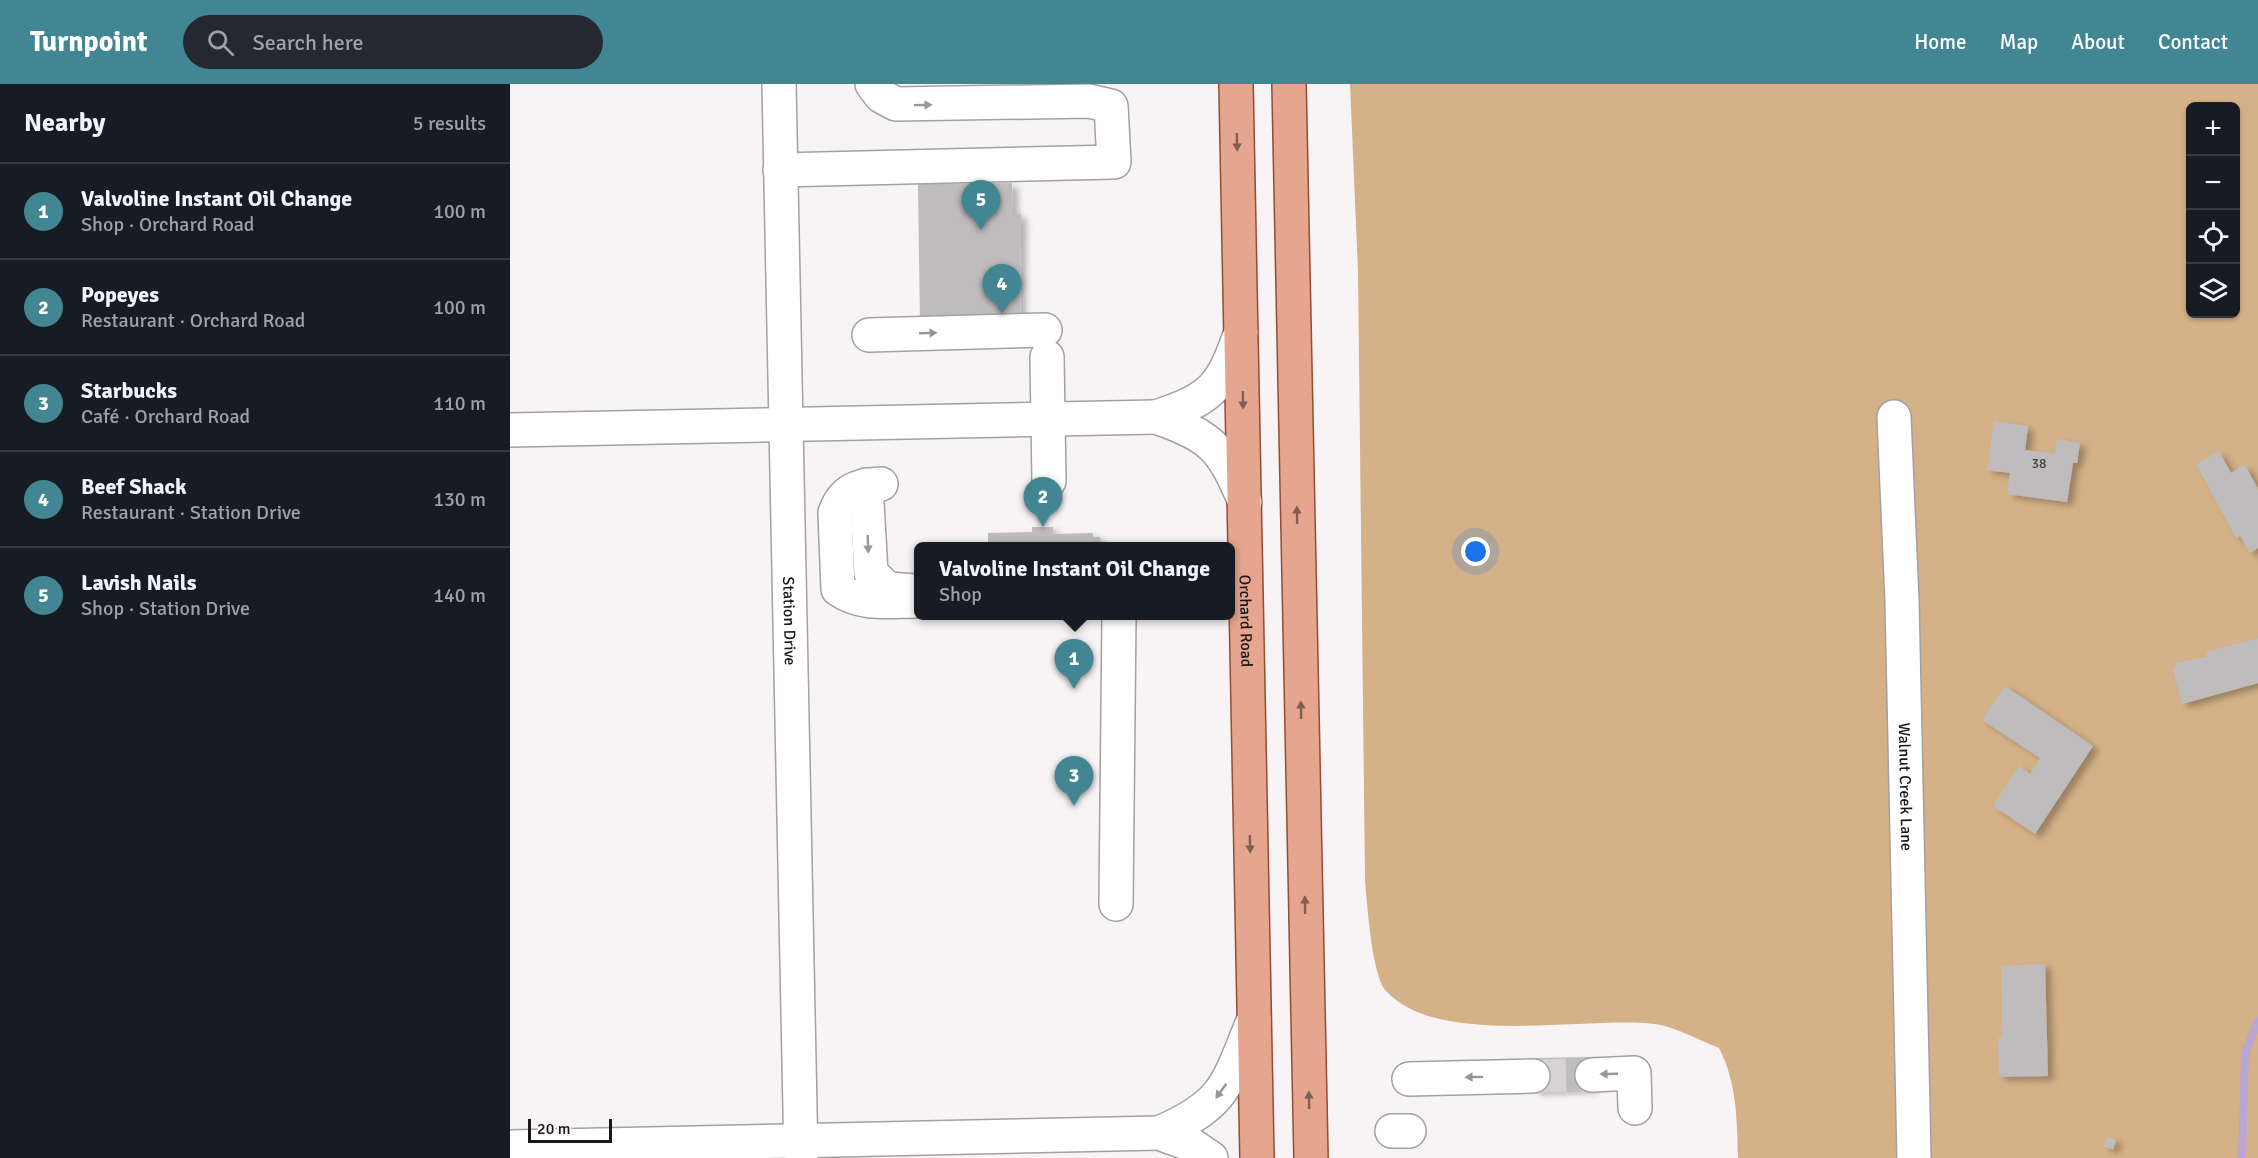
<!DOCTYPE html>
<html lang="en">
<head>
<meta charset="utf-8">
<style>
  :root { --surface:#171b24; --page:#242831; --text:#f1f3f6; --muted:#9ea1a6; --line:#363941; --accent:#418692 }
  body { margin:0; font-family:Signika,sans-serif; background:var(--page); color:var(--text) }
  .controls { position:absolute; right:18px; top:18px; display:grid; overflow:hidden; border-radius:9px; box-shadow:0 2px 4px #0004 }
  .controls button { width:54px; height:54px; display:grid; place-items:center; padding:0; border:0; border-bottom:2px solid var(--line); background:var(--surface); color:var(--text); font:30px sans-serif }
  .scale { position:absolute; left:18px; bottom:15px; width:84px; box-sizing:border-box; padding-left:6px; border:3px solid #191717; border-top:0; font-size:16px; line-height:21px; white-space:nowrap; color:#191717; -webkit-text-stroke:4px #f8f4f5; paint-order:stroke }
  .you { position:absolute; left:966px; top:468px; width:21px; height:21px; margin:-15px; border:4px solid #fff; border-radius:50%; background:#1a73e8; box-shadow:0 0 0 9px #1a73e833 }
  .badge { display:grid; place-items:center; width:39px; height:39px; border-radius:50%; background:var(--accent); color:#fff; font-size:20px; font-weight:700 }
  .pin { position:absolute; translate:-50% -50px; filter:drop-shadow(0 2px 3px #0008) }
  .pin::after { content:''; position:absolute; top:32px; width:21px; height:18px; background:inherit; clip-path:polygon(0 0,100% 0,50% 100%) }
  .popup { position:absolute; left:404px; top:458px; width:321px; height:78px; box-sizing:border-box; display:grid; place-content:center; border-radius:9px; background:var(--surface); filter:drop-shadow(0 2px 4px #0005); font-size:20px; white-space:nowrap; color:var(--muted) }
  .popup b { font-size:22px; color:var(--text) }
  .popup::after { content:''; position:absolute; left:50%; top:100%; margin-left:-12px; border:12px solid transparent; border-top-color:var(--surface) }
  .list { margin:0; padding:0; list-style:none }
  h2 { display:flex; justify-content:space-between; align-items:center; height:78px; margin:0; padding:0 24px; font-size:26px }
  h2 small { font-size:20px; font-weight:400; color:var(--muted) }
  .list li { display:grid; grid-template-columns:39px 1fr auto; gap:18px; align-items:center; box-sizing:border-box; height:96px; padding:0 24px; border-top:2px solid var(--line) }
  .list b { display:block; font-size:22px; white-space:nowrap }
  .list p { margin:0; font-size:20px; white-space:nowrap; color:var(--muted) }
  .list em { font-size:20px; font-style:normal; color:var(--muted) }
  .icon { flex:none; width:33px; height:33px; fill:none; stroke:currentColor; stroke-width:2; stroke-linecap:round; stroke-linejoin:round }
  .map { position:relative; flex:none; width:1748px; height:1074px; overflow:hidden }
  header { display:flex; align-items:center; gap:36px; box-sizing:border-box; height:84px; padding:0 30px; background:var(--accent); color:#fff }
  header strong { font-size:28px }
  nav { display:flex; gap:33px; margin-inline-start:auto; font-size:21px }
  .search { width:420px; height:54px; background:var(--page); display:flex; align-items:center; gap:15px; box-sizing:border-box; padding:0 21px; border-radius:33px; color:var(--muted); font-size:22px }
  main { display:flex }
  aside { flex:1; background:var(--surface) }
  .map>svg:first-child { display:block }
  .forest { fill:#d4b187; fill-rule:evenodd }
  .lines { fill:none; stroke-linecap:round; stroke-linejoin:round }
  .stream { stroke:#baa6d5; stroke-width:8 }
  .building { fill:#bfbcbe; filter:url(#shadow) }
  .minor-tunnel { stroke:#d7d3d4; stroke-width:33; stroke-dasharray:33 16; stroke-linecap:butt }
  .minor-casing { stroke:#a4a0a0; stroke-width:36 }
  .major-casing { stroke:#944c34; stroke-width:36 }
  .minor { stroke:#fff; stroke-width:33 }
  .major { stroke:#e6a58f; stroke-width:33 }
  .oneway { fill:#989797 }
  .oneway2 { fill:#805e53 }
  .labels { text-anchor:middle; stroke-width:4.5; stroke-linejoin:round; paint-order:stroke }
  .number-label { font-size:14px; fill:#424041 }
  .street-label { font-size:16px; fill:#191717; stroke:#f8f4f5 }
</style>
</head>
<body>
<header>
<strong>Turnpoint</strong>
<div class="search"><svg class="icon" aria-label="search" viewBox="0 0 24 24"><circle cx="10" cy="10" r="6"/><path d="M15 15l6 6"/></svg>Search here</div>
<nav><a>Home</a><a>Map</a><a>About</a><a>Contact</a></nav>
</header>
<main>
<aside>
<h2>Nearby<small>5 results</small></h2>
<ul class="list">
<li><span class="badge">1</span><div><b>Valvoline Instant Oil Change</b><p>Shop · Orchard Road</p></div><em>100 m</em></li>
<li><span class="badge">2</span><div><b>Popeyes</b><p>Restaurant · Orchard Road</p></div><em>100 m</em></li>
<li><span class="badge">3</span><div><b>Starbucks</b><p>Café · Orchard Road</p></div><em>110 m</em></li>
<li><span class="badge">4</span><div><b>Beef Shack</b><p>Restaurant · Station Drive</p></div><em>130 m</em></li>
<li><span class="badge">5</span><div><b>Lavish Nails</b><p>Shop · Station Drive</p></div><em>140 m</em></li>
</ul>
</aside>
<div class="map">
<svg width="1748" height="1074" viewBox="0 0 1748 1074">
  <defs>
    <filter id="shadow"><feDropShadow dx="6" dy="4" stdDeviation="3" flood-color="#0004"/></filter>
  </defs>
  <rect width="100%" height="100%" fill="#f8f4f5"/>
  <path class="forest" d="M840,0H1748V1074H1228C1227,1035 1227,999 1209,964C1190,957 1166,943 1145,940C1075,932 928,964 876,907C862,892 857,819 855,796L848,187ZM1680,22H1726V230H1680Z"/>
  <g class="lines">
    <path class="stream" d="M1732,1074L1735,969L1748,937"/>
  </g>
  <g class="building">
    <path d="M502,99L503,130H511L510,240L410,242L408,100Z"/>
    <path d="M1484,337L1518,342L1515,366L1545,370L1547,355L1570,359L1567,379H1563L1557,418L1497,410L1500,389L1477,386Z"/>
    <path d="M1709,367L1721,389L1735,381L1748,405V464L1740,469L1730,452L1726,454L1686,380Z"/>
    <path d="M522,443H543V450L583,449V453H590V462H478V449L522,448Z"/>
    <path d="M1748,554V599L1672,620L1662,584L1666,583L1665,579L1697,573L1696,568Z"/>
    <path d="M1495,602L1583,662L1525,750L1483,722L1509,682L1520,690L1530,674L1472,636Z"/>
    <path d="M1535,880L1538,992L1489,993L1488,953H1492L1491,882Z"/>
    <path d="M1082,973V1005L1023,1007V974Z"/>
    <path d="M1597,1053L1606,1056L1603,1065L1594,1063Z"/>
  </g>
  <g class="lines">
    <path class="minor-tunnel" d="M1023,992L1082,991"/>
    <g class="minor-casing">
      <g id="minor">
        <path id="s1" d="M269,0L291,1074"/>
        <path d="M270,86L604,78L601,22L579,17L386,20L371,12L362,0"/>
        <path d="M731,248C711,304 703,314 646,333C703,353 712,364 735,418"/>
        <path d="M359,251L535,246"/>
        <path d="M537,273L539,397"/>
        <path id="s2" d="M1384,333L1392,516L1404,1074"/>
        <path d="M0,346L646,333"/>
        <path d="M371,400C348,401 333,406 325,429L328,505C352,522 379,517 408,517"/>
        <path d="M356,401L361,489L378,505L405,507"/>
        <path d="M606,820L609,532"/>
        <path d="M1082,991L1124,989L1125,1024"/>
        <path d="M899,995L1023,992"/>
        <path d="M882,1047H899"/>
        <path d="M0,1063L649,1049"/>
        <path d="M701,1074L682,1061L649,1049C717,1020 717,1000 744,935"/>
      </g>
    </g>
    <g class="major-casing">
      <g id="major">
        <path id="s3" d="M726,0L747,1074"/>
        <path d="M779,0L801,1074"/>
      </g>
    </g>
    <use href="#minor" class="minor"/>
    <use href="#major" class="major"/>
  </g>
  <defs><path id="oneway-solid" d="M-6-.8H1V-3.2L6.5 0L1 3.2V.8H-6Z" transform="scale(1.5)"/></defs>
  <g class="oneway">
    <use href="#oneway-solid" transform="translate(413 21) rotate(-1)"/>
    <use href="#oneway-solid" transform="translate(418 249) rotate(-2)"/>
    <use href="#oneway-solid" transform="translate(358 460) rotate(88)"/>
    <use href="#oneway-solid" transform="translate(1099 990) rotate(178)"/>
    <use href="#oneway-solid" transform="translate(964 993) rotate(179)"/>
    <use href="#oneway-solid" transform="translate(711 1007) rotate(126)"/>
  </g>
  <g class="oneway2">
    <use href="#oneway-solid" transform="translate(727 58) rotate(89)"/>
    <use href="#oneway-solid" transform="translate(733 316) rotate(89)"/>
    <use href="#oneway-solid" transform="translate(787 431) rotate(-91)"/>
    <use href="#oneway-solid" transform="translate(791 626) rotate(-91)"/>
    <use href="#oneway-solid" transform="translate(740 760) rotate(89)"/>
    <use href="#oneway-solid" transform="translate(795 821) rotate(-91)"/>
    <use href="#oneway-solid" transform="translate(799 1016) rotate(-91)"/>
  </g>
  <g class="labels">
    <g class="number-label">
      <text x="1529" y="384">38</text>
    </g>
    <g class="street-label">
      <text dy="6" stroke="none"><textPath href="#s1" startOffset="537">Station Drive</textPath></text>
      <text dy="6" stroke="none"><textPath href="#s3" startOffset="537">Orchard Road</textPath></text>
      <text dy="6" stroke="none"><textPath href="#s2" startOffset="370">Walnut Creek Lane</textPath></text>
    </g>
  </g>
</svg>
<div class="controls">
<button>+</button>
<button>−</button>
<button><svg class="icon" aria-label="locate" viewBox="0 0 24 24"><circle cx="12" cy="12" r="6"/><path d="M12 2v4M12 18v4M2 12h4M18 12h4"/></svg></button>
<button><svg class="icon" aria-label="layers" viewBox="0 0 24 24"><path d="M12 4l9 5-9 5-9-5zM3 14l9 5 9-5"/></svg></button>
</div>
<div class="scale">20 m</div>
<div class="you"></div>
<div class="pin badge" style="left:564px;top:605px">1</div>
<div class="popup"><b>Valvoline Instant Oil Change</b>Shop</div>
<div class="pin badge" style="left:533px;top:443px">2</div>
<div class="pin badge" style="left:564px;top:722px">3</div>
<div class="pin badge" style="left:492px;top:230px">4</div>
<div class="pin badge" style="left:471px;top:146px">5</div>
</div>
</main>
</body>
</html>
